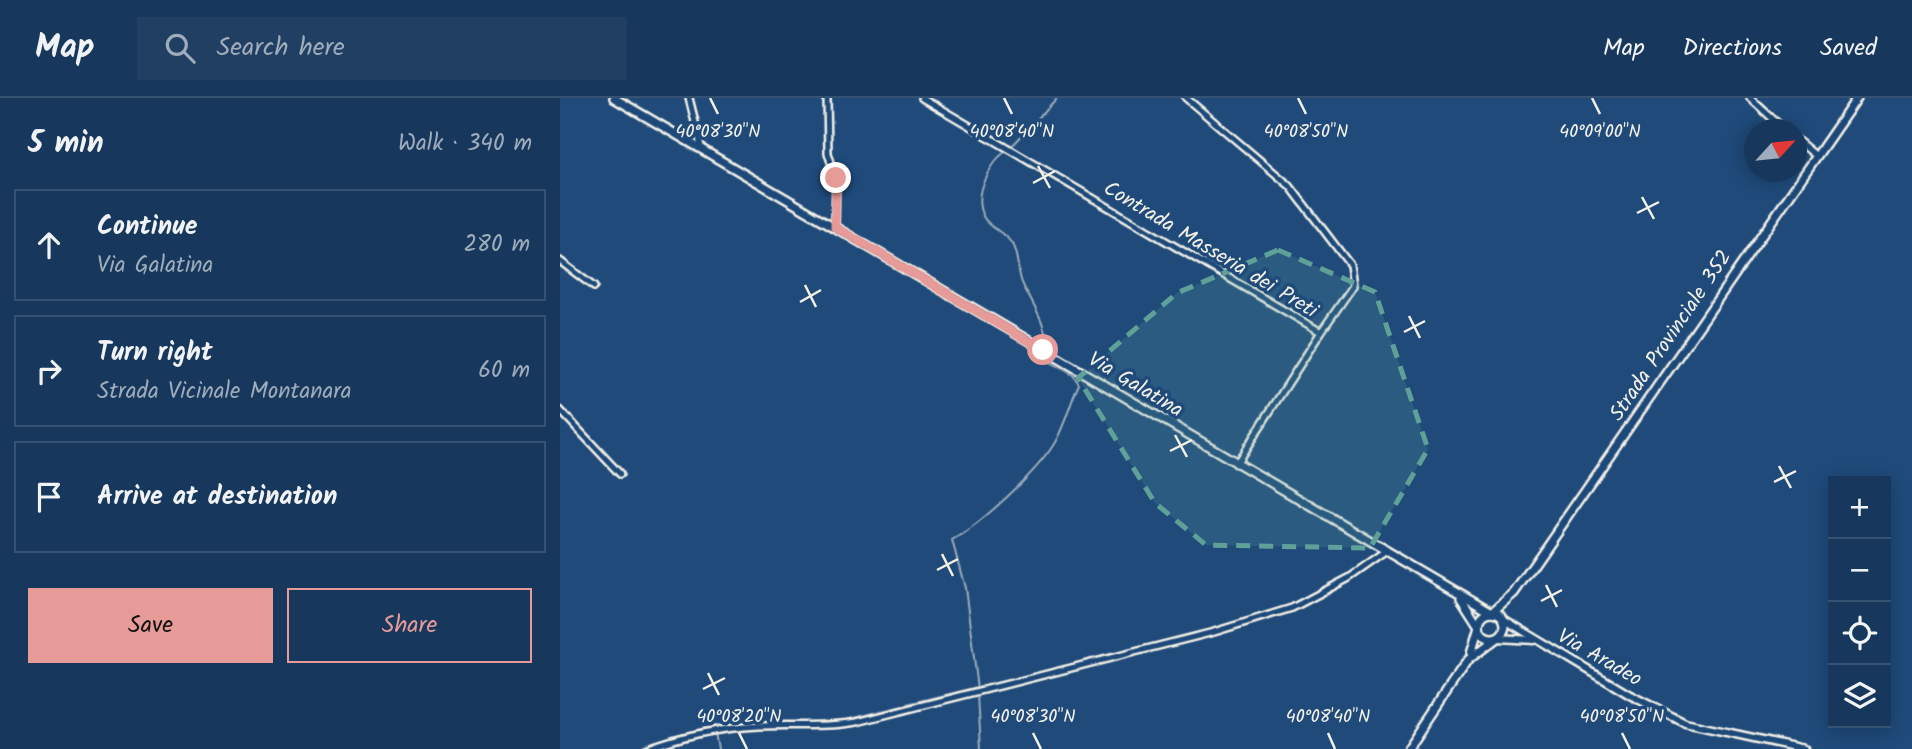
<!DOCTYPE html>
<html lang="en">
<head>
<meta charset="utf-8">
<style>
  :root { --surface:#17385c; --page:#203f62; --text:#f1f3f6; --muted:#9eacbb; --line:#365272; --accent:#e69b98 }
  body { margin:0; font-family:Kalam,sans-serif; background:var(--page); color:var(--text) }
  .controls { position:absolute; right:21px; bottom:21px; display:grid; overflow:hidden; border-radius:0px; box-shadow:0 4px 18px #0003 }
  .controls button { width:63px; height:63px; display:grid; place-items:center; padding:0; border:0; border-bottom:2px solid var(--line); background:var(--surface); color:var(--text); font:35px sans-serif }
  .compass { position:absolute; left:1184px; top:21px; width:63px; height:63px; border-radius:50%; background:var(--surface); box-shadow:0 4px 18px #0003; rotate:63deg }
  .stop { position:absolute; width:21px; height:21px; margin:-16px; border:5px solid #e69b98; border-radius:50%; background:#fff }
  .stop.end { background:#e69b98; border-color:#fff; box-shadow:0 2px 7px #0008 }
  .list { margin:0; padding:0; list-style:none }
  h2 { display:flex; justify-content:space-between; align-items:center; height:91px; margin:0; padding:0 28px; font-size:30px }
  h2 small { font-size:23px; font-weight:400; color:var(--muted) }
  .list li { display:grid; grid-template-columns:46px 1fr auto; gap:21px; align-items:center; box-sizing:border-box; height:112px; margin:0 14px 14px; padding:0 14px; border:2px solid var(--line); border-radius:0px }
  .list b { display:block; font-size:26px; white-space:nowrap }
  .list p { margin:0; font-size:23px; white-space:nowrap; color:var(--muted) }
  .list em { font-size:23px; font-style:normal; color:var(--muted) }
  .actions { display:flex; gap:14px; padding:21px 28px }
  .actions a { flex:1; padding:16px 0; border:2px solid var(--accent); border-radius:0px; text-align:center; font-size:24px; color:var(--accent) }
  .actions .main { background:var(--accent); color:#111 }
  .icon { flex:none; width:38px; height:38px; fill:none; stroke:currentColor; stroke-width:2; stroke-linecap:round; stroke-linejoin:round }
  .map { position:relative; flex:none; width:1352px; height:651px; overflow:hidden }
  header { display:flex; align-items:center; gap:42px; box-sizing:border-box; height:98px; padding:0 35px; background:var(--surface); border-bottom:2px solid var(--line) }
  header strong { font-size:33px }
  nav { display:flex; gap:38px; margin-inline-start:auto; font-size:24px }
  .search { width:490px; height:63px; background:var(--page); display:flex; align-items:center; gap:18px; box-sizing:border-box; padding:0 24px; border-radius:0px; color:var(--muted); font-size:26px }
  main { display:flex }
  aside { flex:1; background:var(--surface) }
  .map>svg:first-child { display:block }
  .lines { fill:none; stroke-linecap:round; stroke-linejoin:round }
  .stream { stroke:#9cacbb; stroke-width:2 }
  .minor-casing { stroke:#f4f1e8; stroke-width:10 }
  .tertiary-casing { stroke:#f4f1e8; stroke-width:11 }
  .secondary-casing { stroke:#f4f1e8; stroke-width:12 }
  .minor { stroke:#1f4a7a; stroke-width:5 }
  .tertiary { stroke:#1f4a7a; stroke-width:6 }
  .secondary { stroke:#1f4a7a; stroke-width:7 }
  .route { stroke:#e69b98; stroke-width:9 }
  .marked { fill:#5fa199; fill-opacity:0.2; stroke:#5fa199; stroke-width:5; stroke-dasharray:14 9; stroke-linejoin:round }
  .ticks { fill:none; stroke:#f4f1e8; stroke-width:2.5 }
  .labels { text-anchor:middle; stroke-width:7; stroke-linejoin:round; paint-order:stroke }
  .street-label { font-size:21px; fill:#f4f1e8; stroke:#1f4a7a }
  .ticks-label { font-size:18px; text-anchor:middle; fill:#f4f1e8; stroke:#1f4a7a; stroke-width:7; stroke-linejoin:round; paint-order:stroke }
</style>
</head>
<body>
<header>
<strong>Map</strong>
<div class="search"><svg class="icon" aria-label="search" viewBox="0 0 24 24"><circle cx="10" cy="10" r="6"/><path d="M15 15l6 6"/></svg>Search here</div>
<nav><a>Map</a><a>Directions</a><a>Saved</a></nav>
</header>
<main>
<aside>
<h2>5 min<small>Walk · 340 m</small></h2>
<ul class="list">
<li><svg class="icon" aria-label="ahead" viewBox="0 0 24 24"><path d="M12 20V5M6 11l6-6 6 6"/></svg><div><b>Continue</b><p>Via Galatina</p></div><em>280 m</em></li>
<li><svg class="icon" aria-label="right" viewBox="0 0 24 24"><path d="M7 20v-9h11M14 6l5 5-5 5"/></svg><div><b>Turn right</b><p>Strada Vicinale Montanara</p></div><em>60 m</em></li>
<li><svg class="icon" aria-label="arrive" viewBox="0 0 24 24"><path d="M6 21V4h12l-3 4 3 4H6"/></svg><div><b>Arrive at destination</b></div></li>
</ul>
<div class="actions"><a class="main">Save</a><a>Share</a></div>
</aside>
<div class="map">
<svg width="1352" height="651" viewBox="0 0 1352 651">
  <rect width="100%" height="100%" fill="#1f4a7a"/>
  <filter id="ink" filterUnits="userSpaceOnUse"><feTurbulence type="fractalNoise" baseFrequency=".0143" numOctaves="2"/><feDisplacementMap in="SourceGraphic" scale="14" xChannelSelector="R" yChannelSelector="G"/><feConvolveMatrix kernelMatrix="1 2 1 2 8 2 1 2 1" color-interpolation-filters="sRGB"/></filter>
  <g filter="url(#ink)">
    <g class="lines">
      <g class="stream">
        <path d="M452,48L497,0"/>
        <path d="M446,53C428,66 411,99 424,120C431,131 445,134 452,146C459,159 457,175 463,187C473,207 488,229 487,252"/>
        <path d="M418,591L405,490L392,442C422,425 476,375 494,346C505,328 510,305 519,286L513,277L485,261L486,257"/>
        <path d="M418,596L421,651"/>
        <path d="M348,606L418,589"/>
        <path d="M278,624L342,608"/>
        <path d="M163,627L232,625"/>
        <path d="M216,630L238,631"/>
        <path d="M243,631L281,629"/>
        <path d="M155,635L158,651"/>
        <path d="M75,651L115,637L159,627"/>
      </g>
      <g class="minor-casing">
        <g id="minor">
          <path d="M129,0L142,52"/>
          <path d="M267,0L268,55L276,80L275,129"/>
          <path d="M362,0L761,234L793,188L790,167L730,88L626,0"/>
          <path d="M1190,0L1225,32"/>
          <path d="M1237,42L1255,57"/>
          <path d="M0,163L34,189"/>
          <path d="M0,312L60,376"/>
          <path d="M676,366L761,234"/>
          <path d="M86,651C123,637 159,630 199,628C232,626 264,630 297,624L654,534L732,510L789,480L826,454"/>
        </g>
      </g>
      <g class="tertiary-casing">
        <g id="tertiary">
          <path d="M945,522L1070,597L1125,625L1244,651"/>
          <path d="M937,540L974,542"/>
        </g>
      </g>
      <g class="secondary-casing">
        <g id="secondary">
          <path d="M54,0L932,514L954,495L1297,0"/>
          <path d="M901,500L919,528L911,555"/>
          <circle cx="932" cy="527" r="13"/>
          <path d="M848,651L908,562L937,540"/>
        </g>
      </g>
      <use href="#minor" class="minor"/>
      <use href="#tertiary" class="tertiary"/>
      <use href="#secondary" class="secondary"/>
    </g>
  </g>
  <g class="lines" filter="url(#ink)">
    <path class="route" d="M276,80L275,129L483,252"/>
  </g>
  <path class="marked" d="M718,152L815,194L868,351L810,450L646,447L595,405L518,280L617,195Z"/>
  <path class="ticks" d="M150,0L158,16M444,0L452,16M738,0L746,16M1032,0L1040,16M478,68L490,90M473,85L495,73M1082,99L1094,121M1077,115L1099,104M245,187L256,209M240,204L261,192M849,218L860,240M844,234L865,223M615,337L627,359M610,353L632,342M1219,368L1231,390M1214,384L1236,373M382,456L393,478M377,472L398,461M986,487L997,509M981,503L1002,492M148,575L159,597M143,591L165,580M179,635L187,651M473,635L481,651M768,635L775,651M1062,635L1070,651"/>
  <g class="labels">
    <g class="street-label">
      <text transform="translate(651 151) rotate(31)" y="7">Contrada Masseria dei Preti</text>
      <text transform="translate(1110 237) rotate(-56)" y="7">Strada Provinciale 352</text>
      <text transform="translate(576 286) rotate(31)" y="7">Via Galatina</text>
      <text transform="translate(1040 559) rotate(30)" y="7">Via Aradeo</text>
    </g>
  </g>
  <g class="ticks-label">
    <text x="158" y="39">40°08'30"N</text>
    <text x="452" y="39">40°08'40"N</text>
    <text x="746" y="39">40°08'50"N</text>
    <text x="1040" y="39">40°09'00"N</text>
    <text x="179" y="624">40°08'20"N</text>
    <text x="473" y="624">40°08'30"N</text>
    <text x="768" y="624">40°08'40"N</text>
    <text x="1062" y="624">40°08'50"N</text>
  </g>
</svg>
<div class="controls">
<button>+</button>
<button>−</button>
<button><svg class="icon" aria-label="locate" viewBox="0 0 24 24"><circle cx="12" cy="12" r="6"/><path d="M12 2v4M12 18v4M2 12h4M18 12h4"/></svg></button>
<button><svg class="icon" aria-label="layers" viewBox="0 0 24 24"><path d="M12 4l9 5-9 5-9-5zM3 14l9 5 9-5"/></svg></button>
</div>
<svg class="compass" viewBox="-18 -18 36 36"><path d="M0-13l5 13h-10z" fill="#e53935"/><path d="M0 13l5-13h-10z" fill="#9eacbb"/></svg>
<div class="stop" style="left:483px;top:252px"></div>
<div class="stop end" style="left:276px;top:80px"></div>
</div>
</main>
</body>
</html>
